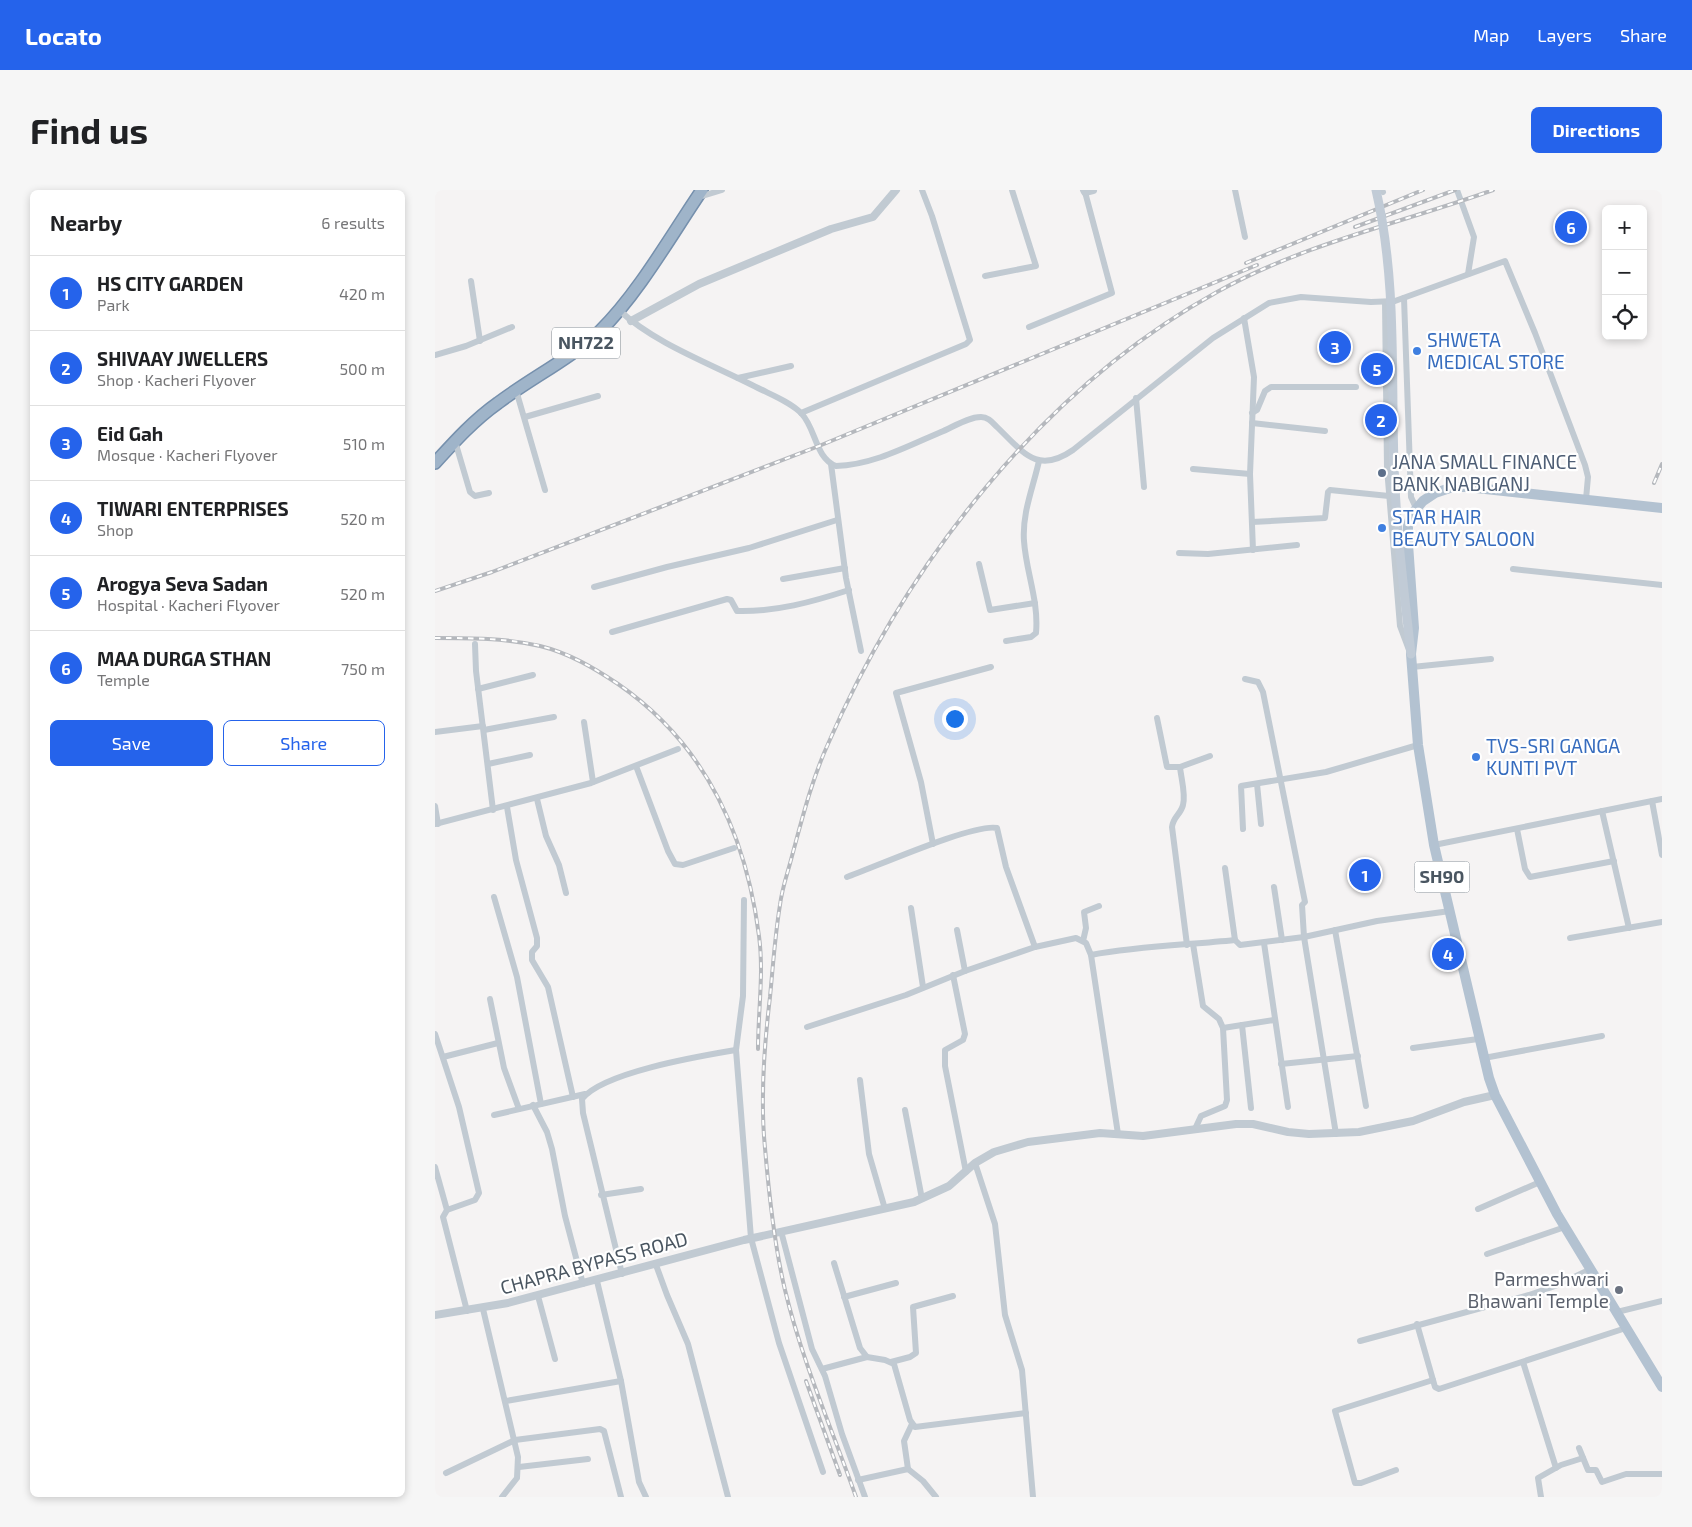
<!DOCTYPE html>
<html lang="en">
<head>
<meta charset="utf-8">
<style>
  :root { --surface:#fff; --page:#f6f6f6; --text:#202124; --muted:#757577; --line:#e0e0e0; --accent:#2563eb }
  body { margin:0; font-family:"Exo 2",sans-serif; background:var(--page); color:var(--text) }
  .controls { position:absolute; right:15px; top:15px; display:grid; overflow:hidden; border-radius:8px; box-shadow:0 2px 8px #0003 }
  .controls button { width:45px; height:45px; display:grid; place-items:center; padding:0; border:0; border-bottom:1px solid var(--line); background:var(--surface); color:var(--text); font:25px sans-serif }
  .you { position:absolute; left:519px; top:528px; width:18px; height:18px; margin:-12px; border:4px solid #fff; border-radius:50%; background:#1a73e8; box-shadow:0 0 0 8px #1a73e833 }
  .badge { display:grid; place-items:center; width:32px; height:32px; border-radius:50%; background:var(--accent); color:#fff; font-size:16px; font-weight:700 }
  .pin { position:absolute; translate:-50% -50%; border:2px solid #fff; box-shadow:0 1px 5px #0006 }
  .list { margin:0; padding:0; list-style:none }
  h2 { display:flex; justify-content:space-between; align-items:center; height:65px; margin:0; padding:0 20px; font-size:21px }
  h2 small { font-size:16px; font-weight:400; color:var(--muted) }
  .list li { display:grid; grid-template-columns:32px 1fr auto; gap:15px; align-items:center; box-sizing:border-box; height:75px; padding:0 20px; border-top:1px solid var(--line) }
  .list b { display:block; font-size:19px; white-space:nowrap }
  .list p { margin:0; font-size:16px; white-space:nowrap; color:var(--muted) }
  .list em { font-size:16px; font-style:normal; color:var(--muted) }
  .actions { display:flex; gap:10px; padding:15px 20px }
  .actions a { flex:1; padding:11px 0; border:1px solid var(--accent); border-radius:8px; text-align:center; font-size:18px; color:var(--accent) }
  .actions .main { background:var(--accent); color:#fff }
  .icon { flex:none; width:28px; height:28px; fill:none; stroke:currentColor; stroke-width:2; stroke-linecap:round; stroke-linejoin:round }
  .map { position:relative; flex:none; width:1227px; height:1307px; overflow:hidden; border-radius:8px }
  header { display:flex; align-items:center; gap:30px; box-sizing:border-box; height:70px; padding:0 25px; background:var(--accent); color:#fff }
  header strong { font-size:24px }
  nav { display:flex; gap:28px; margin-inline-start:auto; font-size:18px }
  .intro { display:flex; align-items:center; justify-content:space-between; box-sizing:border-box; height:120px; padding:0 30px }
  h1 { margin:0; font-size:35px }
  .button { padding:12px 22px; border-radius:8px; background:var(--accent); color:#fff; font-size:18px; font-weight:700 }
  main { display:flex; gap:30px; padding:0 30px }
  aside { flex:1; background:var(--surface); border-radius:8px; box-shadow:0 2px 8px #0003 }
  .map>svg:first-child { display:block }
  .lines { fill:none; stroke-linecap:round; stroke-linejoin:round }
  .trunk-casing { stroke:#7690ad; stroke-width:14 }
  .minor { stroke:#c1cad2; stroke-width:6 }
  .tertiary { stroke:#c1cad2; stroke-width:8 }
  .primary { stroke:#b3c2d1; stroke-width:10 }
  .trunk { stroke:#9fb4c9; stroke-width:11 }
  .rail-casing { stroke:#b5b8bd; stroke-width:4 }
  .rail { stroke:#fff; stroke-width:2; stroke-dasharray:5.5; stroke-linecap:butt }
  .secondary-bridge { stroke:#c1cbd6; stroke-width:9 }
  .shop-dot { fill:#3f7fe0; stroke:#fff; stroke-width:2 }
  .service-dot { fill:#5c6f8a; stroke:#fff; stroke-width:2 }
  .worship-dot { fill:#6b7280; stroke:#fff; stroke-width:2 }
  .labels { text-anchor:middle; stroke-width:4.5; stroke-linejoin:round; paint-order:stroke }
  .shield { fill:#fff; stroke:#808990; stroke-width:1 }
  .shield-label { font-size:18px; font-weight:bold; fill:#4a5661 }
  .shop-label { font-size:19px; fill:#366cbe; stroke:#fff; text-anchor:start }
  .service-label { font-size:19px; fill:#4e5e75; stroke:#fff; text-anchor:start }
  .street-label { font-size:19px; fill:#4a5661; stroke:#fff }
  .worship-label { font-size:19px; fill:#5b616d; stroke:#fff; text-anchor:end }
</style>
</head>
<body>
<header>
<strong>Locato</strong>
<nav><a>Map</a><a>Layers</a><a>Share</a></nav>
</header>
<div class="intro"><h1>Find us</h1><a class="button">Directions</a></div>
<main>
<aside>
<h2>Nearby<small>6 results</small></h2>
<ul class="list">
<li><span class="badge">1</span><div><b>HS CITY GARDEN</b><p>Park</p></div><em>420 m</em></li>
<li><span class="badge">2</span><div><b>SHIVAAY JWELLERS</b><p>Shop · Kacheri Flyover</p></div><em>500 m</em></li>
<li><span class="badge">3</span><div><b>Eid Gah</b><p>Mosque · Kacheri Flyover</p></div><em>510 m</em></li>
<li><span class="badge">4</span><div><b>TIWARI ENTERPRISES</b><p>Shop</p></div><em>520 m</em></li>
<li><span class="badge">5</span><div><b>Arogya Seva Sadan</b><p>Hospital · Kacheri Flyover</p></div><em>520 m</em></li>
<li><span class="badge">6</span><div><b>MAA DURGA STHAN</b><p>Temple</p></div><em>750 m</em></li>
</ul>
<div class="actions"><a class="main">Save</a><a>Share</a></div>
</aside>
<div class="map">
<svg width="1227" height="1307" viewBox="0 0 1227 1307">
  <rect width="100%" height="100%" fill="#f5f3f3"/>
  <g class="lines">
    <g class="trunk-casing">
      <path id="trunk" d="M0,273C20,251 39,230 63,213C96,188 135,169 165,141C203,104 237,44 267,0"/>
    </g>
    <g class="minor">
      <path d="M800,0L810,47"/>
      <path d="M947,0L948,2"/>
      <path d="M1022,0L1039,47L1033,84"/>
      <path d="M264,7L287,0"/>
      <path d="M550,86L601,76L577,0"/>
      <path d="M36,91L45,151"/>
      <path d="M969,108L976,307L981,318"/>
      <path d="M950,112L952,278L965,436L974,460"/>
      <path d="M184,120C220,154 279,175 323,198C337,205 355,212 366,223C381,238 380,268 401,276C438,275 473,256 506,242C518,237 533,227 546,227C553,227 557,232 562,237C588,262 602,285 638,260L778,148L834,113L866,107L936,112L960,111L1070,71L1100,143L1150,275L1153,287L1151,309"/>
      <path d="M809,128L819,187L815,284L818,360"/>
      <path d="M594,137L677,103L650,2"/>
      <path d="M0,165L31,156L77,137"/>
      <path d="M303,188L356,176"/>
      <path d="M81,200L110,300"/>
      <path d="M701,208L709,297"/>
      <path d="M366,223L531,154L535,150L497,26L487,0"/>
      <path d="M817,223L822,220L830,201L836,197H921"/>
      <path d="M90,227L163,206"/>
      <path d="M817,233L890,241"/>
      <path d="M20,251L35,302L40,306L54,303"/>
      <path d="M396,274L411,388L426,461"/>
      <path d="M758,279L815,284"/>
      <path d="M817,332L890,328L893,302L895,300L954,306"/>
      <path d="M744,363L773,364L862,355"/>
      <path d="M544,374L555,420L600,413"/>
      <path d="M1078,379L1227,395"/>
      <path d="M348,389L410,378"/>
      <path d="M159,397L232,377L314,358L402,330"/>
      <path d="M177,442L292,409L296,410L302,421C341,422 377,412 414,400"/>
      <path d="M571,451L596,447L601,443C604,411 591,382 589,351C587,323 598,298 604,271"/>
      <path d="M40,454L41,481L58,620"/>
      <path d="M977,477L1056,469"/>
      <path d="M810,489L823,492L828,502L870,712L867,715L869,747L901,944"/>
      <path d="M43,499L98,485"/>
      <path d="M722,528L732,577H745L775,566"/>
      <path d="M149,532L158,592"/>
      <path d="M49,540L119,527"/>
      <path d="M0,542L48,536"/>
      <path d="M53,574L95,565"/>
      <path d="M201,576L233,661L240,674L248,675L299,658"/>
      <path d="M745,577C746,588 751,604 748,615C746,624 738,627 737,637L752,755"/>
      <path d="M822,594L826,634"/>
      <path d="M102,609L111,646L124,675L131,703"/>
      <path d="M1217,611L1227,665"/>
      <path d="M0,616L3,634"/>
      <path d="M72,617L81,670L102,748V756L97,762V770L113,797L138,907"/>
      <path d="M1167,621L1194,738"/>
      <path d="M0,634L156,593L243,559"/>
      <path d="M808,639L806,596L891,582L983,555"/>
      <path d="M1082,639L1090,679L1095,687L1179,671"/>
      <path d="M498,654L486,592L461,503L556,477"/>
      <path d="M999,655L1227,609"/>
      <path d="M790,678L800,750L805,755L869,747L942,731L1015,721"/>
      <path d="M412,687C440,677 539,633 562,638L571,677L600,757"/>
      <path d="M839,697L847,750"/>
      <path d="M59,707L82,787L106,914"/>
      <path d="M309,710L308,806L301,860L316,1048L344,1153L388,1282"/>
      <path d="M476,718L488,797"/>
      <path d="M522,740L530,781"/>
      <path d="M900,740L931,916"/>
      <path d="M1135,748L1227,732"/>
      <path d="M648,751L651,738L649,722L664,716"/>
      <path d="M829,753L853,917"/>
      <path d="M758,754L768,816L784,829L788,838L792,910L790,916L766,926L760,939"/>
      <path d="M656,765C704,756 752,755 800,750"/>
      <path d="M518,785L530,844L528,850L510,860V876L531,982"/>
      <path d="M55,809L69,878L84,919"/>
      <path d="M807,835L816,918"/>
      <path d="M372,837L471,805L530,781L600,757L641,748L651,753L656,765L683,944"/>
      <path d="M788,838L839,830"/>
      <path d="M0,844L24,917L44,1003L40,1010L12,1020L8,1027L32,1121"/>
      <path d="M978,858L1043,849"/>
      <path d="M8,867L63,853"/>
      <path d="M1049,868L1167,846"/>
      <path d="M846,874L923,866"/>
      <path d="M425,890L434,964L450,1019"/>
      <path d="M98,915L112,942L117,959L130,1026L148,1094"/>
      <path d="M470,920L487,1009"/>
      <path d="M59,925L150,904"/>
      <path d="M540,973L560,1034L570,1125L587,1180L598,1307"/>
      <path d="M0,977L12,1020"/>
      <path d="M166,1005L206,999"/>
      <path d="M1043,1019L1105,992"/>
      <path d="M346,1041L377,1159L390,1186L407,1244L430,1307"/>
      <path d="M1052,1064L1130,1037"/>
      <path d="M399,1073L425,1158L432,1167L450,1170L459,1174L475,1230L480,1237L591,1223"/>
      <path d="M221,1075L232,1105L253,1154L293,1307"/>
      <path d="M187,1084L148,923L147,909C168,882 266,866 301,860"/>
      <path d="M162,1091L186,1191L204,1292L211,1307"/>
      <path d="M103,1106L120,1169"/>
      <path d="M409,1107L461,1093"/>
      <path d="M48,1119L83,1267L82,1288L67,1307"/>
      <path d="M1182,1122L1227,1111"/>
      <path d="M982,1134L1000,1197L1004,1199L1191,1138"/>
      <path d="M925,1151L1094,1105L1120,1096L1156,1079"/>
      <path d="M456,1172L475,1167L481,1163L478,1117L518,1106"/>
      <path d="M1088,1172L1121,1278"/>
      <path d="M387,1179L432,1167"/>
      <path d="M71,1211L186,1191"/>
      <path d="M1144,1258L1153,1280H1161L1167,1292L1191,1284H1227"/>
      <path d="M84,1277L153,1269"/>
      <path d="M473,1279L469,1251L477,1234"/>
      <path d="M961,1280L926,1293H920L900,1221L998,1190"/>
      <path d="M11,1283L80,1250L165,1239L169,1241L186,1307"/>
      <path d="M423,1290L473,1279L488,1291L501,1307"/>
      <path d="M1106,1307L1103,1288L1126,1275L1148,1268"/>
    </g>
    <g class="tertiary">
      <path d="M649,0L650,2L658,0"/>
      <path d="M196,131L264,94L396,39L438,27L461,0"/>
      <path d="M0,1125L73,1113L309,1050L479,1012L514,996L540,973L559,962L593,952L665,943L708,946L801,934H818L853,942L874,944L924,942L978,931L1029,912L1060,905"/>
    </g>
    <path class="primary" d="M1227,318L1032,297H1018L1000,303L988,311L976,325L973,336V354L979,438L976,464L983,555L999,655L1054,888L1060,905L1122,1024L1227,1197"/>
    <use href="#trunk" class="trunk"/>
    <g class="rail-casing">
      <g id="rail">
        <path d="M920,37L1020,0"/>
        <path d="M811,73L988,0"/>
        <path d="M1219,293L1227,274"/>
        <path d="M0,401L57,382L384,256L822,75"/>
        <path d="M0,448C35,448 71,448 105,456C134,463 159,478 183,494C270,554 311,644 324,746C329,783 323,822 323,859"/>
        <path d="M371,1191L405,1285"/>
        <path d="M421,1307C397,1239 367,1171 350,1100C339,1054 334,1005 330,958C325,908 329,857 335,807C338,776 340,745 345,715C347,698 353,682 357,666C367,629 377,589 393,554C471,374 608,198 782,102C868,54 966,33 1058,0"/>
      </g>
    </g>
    <use href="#rail" class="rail"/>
    <path class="secondary-bridge" d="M941,0C962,90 956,184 959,275C961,338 969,401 976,464"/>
  </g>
  <g class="shop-dot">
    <circle cx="982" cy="161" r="5"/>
    <circle cx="947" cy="338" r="5"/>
    <circle cx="1041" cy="567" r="5"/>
  </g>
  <circle class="service-dot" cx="947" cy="283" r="5"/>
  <circle class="worship-dot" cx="1184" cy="1100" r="5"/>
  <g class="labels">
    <g class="shield">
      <rect x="117" y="137.5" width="68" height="31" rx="4"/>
      <rect x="979.5" y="671.5" width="55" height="31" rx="4"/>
    </g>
    <g class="shield-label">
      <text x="151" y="159">NH722</text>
      <text x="1007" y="693">SH90</text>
    </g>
    <g class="shop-label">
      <text x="992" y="157">SHWETA<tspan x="992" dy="22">MEDICAL STORE</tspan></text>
      <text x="957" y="334">STAR HAIR<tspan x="957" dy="22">BEAUTY SALOON</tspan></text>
      <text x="1051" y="563">TVS-SRI GANGA<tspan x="1051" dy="22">KUNTI PVT</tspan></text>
    </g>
    <g class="service-label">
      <text x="957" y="279">JANA SMALL FINANCE<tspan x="957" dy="22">BANK NABIGANJ</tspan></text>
    </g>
    <g class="street-label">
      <text transform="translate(159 1073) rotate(-15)" y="7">CHAPRA BYPASS ROAD</text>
    </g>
    <g class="worship-label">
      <text x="1174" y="1096">Parmeshwari<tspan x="1174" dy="22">Bhawani Temple</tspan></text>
    </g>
  </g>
</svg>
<div class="controls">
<button>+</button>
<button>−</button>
<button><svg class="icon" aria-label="locate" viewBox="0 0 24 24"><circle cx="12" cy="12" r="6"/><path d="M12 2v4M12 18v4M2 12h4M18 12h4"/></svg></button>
</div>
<div class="you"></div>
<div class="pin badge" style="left:930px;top:685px">1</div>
<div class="pin badge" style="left:946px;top:230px">2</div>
<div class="pin badge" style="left:900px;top:157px">3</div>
<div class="pin badge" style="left:1013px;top:764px">4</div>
<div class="pin badge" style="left:942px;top:179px">5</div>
<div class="pin badge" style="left:1136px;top:37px">6</div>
</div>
</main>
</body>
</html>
